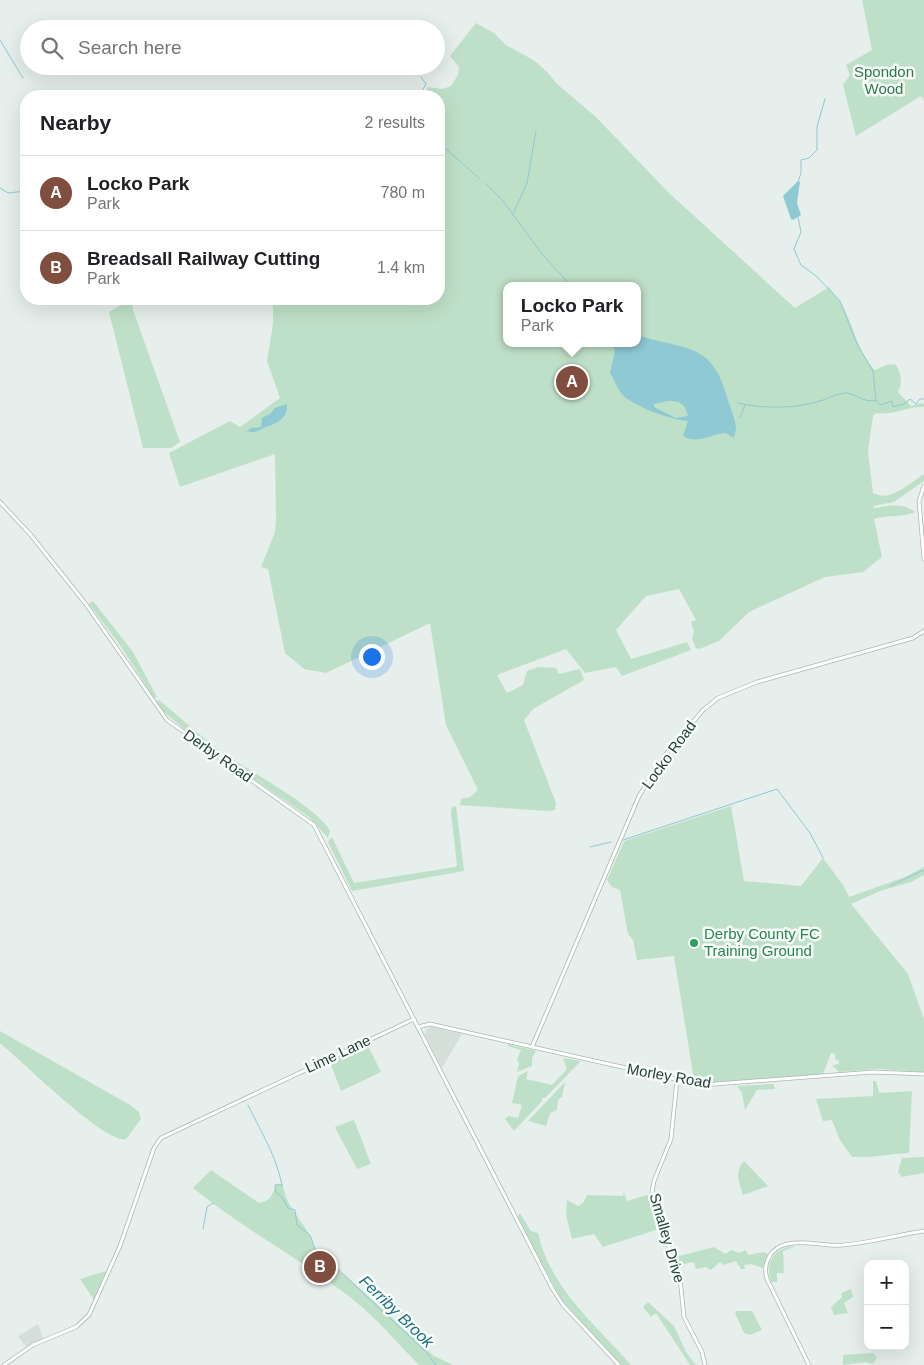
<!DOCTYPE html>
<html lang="en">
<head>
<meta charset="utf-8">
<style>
  :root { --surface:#fff; --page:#f6f6f6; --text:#202124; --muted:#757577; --line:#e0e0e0; --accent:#7f4e3f }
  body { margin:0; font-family:Helvetica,sans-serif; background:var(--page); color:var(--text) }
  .controls { position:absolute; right:15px; bottom:15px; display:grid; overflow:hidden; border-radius:10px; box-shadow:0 5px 20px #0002 }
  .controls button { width:45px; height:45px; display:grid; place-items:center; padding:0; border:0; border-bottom:1px solid var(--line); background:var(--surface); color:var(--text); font:25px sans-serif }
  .you { position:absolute; left:371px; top:656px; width:18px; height:18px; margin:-12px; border:4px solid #fff; border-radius:50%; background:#1a73e8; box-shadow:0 0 0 8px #1a73e833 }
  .badge { display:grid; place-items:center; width:32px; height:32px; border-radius:50%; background:var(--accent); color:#fff; font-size:16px; font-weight:700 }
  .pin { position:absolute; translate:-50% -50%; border:2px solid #fff; box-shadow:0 1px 5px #0006 }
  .popup { position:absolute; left:503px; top:282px; width:138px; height:65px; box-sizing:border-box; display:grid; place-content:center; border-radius:10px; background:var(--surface); filter:drop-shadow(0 1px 4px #0005); font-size:16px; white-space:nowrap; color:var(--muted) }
  .popup b { font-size:19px; color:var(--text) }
  .popup::after { content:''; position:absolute; left:50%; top:100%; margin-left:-10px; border:10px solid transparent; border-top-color:var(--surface) }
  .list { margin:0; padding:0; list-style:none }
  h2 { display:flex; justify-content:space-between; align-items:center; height:65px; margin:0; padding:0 20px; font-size:21px }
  h2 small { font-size:16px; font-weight:400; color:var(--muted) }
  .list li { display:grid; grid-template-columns:32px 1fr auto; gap:15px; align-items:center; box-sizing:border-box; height:75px; padding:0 20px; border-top:1px solid var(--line) }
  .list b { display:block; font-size:19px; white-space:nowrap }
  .list p { margin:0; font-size:16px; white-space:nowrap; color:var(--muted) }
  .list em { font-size:16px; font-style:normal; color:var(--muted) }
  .icon { flex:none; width:28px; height:28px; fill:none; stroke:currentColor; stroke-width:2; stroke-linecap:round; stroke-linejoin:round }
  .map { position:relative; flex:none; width:924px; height:1365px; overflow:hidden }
  .search { position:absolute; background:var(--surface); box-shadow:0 5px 20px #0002; left:20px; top:20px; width:425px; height:55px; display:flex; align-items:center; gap:12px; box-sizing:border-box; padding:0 18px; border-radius:28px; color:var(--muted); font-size:19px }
  .panel { position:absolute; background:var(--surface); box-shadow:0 5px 20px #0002; left:20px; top:90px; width:425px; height:215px; border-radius:20px }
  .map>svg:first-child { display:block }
  .built { fill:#d4dfda }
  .green { fill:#bfe0c8; fill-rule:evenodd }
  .water { fill:#8ec9d4; fill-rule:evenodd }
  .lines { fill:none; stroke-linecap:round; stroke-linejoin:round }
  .stream { stroke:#8ec9d4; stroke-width:1 }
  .minor-casing { stroke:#a8b8b2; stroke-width:4.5 }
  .minor { stroke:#fff; stroke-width:3 }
  .leisure-dot { fill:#2e9e5b; stroke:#f7fbf9; stroke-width:2 }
  .labels { text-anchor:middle; stroke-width:5; stroke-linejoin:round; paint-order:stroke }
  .park-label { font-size:15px; fill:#2d7a4b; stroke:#f7fbf9 }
  .street-label { font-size:15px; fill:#24423a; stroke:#f7fbf9 }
  .leisure-label { font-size:15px; fill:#27864d; stroke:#f7fbf9; text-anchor:start }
  .water-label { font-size:16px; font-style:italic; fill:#1c6f80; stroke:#f7fbf9 }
</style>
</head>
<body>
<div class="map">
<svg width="924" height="1365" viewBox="0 0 924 1365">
  <rect width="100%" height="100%" fill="#e6efeb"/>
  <g class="built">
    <path d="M431,1027L462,1034L442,1068L425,1035L426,1030Z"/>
    <path d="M38,1324L43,1339L26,1347L18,1336Z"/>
  </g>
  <g class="green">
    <path d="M862,0H924V100L921,96L856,136L843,85L850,75L846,65L872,50Z"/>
    <path d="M476,23L494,33L506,45L535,61L548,73L557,84L596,117L669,193L795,308L829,287C834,294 839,300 843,307C854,327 858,353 875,370L886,365L895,364C901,371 903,384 898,392L911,406L920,403L924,404V407C907,406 893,416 876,413L873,416L868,451L873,493C890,503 911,482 924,474V481L894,502L873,506L874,508C888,506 903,502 915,512C902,518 889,514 874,519L882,557L863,572L825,577L749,612L719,641L699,649L696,648L692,638L694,632L691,622L696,620L679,589L646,596L616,630L631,659L687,642L691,650L622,676L616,667L585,673L566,649L497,675L507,693L523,685L527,671L538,667L556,668L559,674L580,669L584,680L533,709L524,720L556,803L555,810L547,811L460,805L461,799L470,797L478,790L446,725L430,623L326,673L304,669L285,653L268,569L261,567L275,532L276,519L275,454L180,487L169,453L230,421L240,427L280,398L267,361L273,324V299H439V96H423L428,87L442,89L451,86L458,75L459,67L450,56ZM507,286H637V343H507Z"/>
    <path d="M130,300L133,303V310L180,442L171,448H143L109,312Z"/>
    <path d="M93,601L133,652L157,697L154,698L120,645L89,604Z"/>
    <path d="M159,700C180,717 200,736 222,752C247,770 318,807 330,831L328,838L309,817L197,740L163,711L156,701Z"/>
    <path d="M456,806L464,871L352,891L328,842L332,837L354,883L455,867L457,865L451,813L452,807Z"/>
    <path d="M731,806L744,881L801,886L823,858L843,885L849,897L905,877L924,867V875L911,882L880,891L851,904L908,974L924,1019V1072L879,1069L839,1072L832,1065L839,1064V1061L835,1059V1054L831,1053L823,1074L710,1084L694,1080L674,956L637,960L633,940L628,934L620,890L612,887L607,880L624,841Z"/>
    <path d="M0,1031L130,1105L139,1112L141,1119L126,1139C106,1145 20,1059 0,1043Z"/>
    <path d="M367,1044L381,1072L341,1091L330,1062Z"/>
    <path d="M508,1044L536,1051L532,1058V1066L517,1072L519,1063L517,1060L521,1050L508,1046Z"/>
    <path d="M563,1058L581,1061L545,1098H542V1101L514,1131L505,1119L508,1116L518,1118L522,1105L512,1103L518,1076L528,1071L526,1079L552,1085L567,1069Z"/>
    <path d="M873,1081H876L879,1092L882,1093L912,1091L909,1153C889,1154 872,1158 852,1157L840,1140L832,1120L823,1121L816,1099L873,1096Z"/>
    <path d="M565,1082L562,1097L558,1100L557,1110L550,1113L546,1126L528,1121Z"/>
    <path d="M773,1084L775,1089L757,1090L745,1110L742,1093L737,1086Z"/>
    <path d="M354,1120L371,1164L357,1169L335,1127Z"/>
    <path d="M924,1157V1173L902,1177L898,1172L902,1158Z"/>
    <path d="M744,1161L768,1186L743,1195C739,1182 734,1172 744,1161Z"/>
    <path d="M211,1170L259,1203C271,1201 272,1195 276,1184H283C284,1207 307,1222 314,1247L434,1356L453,1365H419C397,1343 376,1317 351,1298C300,1258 243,1229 193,1188Z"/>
    <path d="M624,1192L627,1201L650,1194L659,1229L603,1247L594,1234L572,1239L566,1215L567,1200L578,1206L583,1203L587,1195L623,1196Z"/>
    <path d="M520,1213L531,1231L538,1233C551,1290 594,1322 631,1365H621L561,1299L517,1217Z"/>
    <path d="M796,1246L783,1251L784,1273H777V1282H771C764,1263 775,1246 796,1246Z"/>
    <path d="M714,1247L725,1254L732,1250L739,1253L745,1250L749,1255L763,1252L768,1254L763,1268L751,1264L744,1265L745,1269H741L736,1261L723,1265L720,1262L711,1270L706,1267L696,1269L694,1262L678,1265L675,1257Z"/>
    <path d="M106,1271L94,1300L80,1279Z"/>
    <path d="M851,1289L853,1297L844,1303L848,1313L834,1315L831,1307L842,1297L841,1293Z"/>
    <path d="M648,1302L674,1326L686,1352L696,1365H690L656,1313L651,1317L643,1307Z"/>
    <path d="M737,1311H752L762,1330L750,1335L744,1333L735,1313Z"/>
    <path d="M873,1353L877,1358L873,1364L865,1362L843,1365V1355Z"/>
  </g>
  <g class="water">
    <path d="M798,181L800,182L797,203L801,215L793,220L791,219L783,196Z"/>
    <path d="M637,335C682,350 711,341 726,394C729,405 735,417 736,428C736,431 734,436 734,438L726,433C710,434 698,445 683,436L688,421C672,420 631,406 621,393C616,387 614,378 610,373L615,350L611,343H637ZM668,401C680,401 685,403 688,416L676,418L654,407V404Z"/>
    <path d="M287,404C288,417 279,423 266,427C259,430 256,434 247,431L251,428L261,427L262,418L270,414L275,408Z"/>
  </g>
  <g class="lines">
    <g class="stream">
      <path d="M0,40L23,78"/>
      <path d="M419,96L426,84L421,77"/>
      <path d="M439,143L480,179"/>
      <path d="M798,182L801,173V160L809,158L817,150V127L825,99"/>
      <path d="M485,183L503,201L542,254L571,286"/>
      <path d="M0,188L8,193L26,191"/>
      <path d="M513,214L527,183L536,131"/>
      <path d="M798,217L801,232L794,249L801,265L815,275L840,301L857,344L873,371L876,400"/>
      <path d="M132,300L134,299"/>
      <path d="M126,303L131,301"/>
      <path d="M738,403C765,409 796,409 823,400C831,397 836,394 845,393C854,392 864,404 876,400L880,405L892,401L893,407L904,404L910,399L916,404L920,399H924"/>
      <path d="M740,418L745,405"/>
      <path d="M623,840L777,789L810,833L823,858"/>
      <path d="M590,847L611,842"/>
      <path d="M890,886L924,870"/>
      <path d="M248,1105C261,1132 276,1155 282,1185H275L276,1192L282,1197L288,1208L295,1210L297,1225L310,1235L315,1249L340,1271"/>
      <path d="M203,1229L207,1207L213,1203"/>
      <path d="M342,1273L425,1351L436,1365"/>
    </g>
    <g class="minor-casing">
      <g id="minor">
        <path d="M924,486L919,501L924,559"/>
        <path d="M0,502L30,534L85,603L167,720L314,825L552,1288L563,1305L619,1365"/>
        <path d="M418,1027L430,1024L702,1085L873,1072L924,1074"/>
        <path d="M532,1047L639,796L666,754L703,710L718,698L757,682L913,638L924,631"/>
        <path d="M677,1080L671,1139L654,1181L652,1192L662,1228L680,1278L684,1317L702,1352L705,1365"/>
        <path d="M4,1365L33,1345L76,1327L89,1315L120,1246L154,1148L161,1138L414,1019"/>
        <path d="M809,1365L767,1279C763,1266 768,1252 781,1246C799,1238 824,1247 843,1245C870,1243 897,1235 924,1231"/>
      </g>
    </g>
    <use href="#minor" class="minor"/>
  </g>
  <circle class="leisure-dot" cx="694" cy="943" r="5"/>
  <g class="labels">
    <g class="park-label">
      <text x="884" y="77">Spondon<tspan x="884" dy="17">Wood</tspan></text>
    </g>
    <g class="street-label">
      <text transform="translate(669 755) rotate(-54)" y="5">Locko Road</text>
      <text transform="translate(218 756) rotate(35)" y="5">Derby Road</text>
      <text transform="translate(338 1054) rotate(-25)" y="5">Lime Lane</text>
      <text transform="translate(669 1076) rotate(10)" y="5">Morley Road</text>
      <text transform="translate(667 1238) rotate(74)" y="5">Smalley Drive</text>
    </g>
    <g class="leisure-label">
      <text x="704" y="939">Derby County FC<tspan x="704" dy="17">Training Ground</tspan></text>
    </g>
    <g class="water-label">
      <text transform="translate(397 1311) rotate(44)" y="6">Ferriby Brook</text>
    </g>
  </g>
</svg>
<div class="controls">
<button>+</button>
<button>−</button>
</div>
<div class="you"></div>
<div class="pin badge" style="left:572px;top:382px">A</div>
<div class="popup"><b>Locko Park</b>Park</div>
<div class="pin badge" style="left:320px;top:1267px">B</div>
<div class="search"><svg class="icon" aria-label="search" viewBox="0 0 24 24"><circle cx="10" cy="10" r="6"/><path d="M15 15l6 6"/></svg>Search here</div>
<section class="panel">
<h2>Nearby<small>2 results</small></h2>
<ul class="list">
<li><span class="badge">A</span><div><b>Locko Park</b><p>Park</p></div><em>780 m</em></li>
<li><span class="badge">B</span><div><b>Breadsall Railway Cutting</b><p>Park</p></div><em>1.4 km</em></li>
</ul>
</section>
</div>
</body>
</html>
